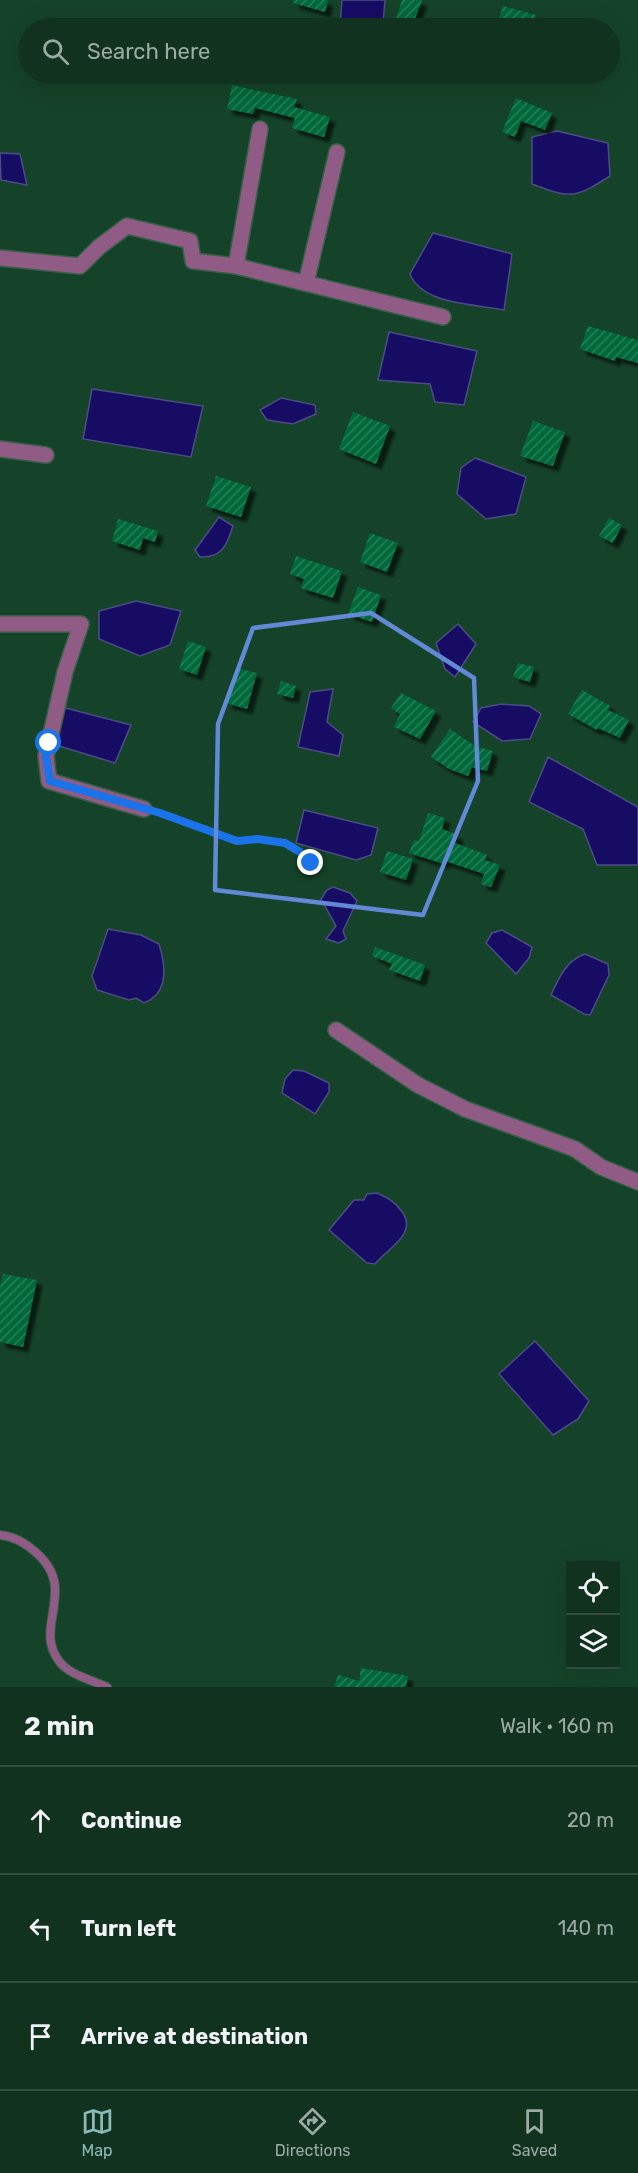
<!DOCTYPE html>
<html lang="en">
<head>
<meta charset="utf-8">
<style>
  :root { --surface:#10321f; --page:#193a28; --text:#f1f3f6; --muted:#9caaa4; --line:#304d3d; --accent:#8bbbb9 }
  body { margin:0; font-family:Rubik,sans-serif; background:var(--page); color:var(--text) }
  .controls { position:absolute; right:18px; bottom:18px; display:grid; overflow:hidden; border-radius:0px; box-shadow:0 6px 24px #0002 }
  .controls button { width:54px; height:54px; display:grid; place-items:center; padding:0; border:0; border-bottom:2px solid var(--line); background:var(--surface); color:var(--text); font:30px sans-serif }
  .stop { position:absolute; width:18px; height:18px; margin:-14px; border:4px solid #1a73e8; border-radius:50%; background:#fff }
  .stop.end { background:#1a73e8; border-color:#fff; box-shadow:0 2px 6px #0008 }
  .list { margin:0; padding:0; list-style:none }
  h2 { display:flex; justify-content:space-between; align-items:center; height:78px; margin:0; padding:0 24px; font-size:26px }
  h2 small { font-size:20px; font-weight:400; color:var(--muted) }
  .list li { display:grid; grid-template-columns:39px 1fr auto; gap:18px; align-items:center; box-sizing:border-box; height:108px; padding:0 24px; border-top:2px solid var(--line) }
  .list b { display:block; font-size:22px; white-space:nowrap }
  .list em { font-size:20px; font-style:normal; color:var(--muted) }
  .icon { flex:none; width:33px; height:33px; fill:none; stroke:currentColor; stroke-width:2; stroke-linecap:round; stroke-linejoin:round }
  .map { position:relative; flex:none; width:638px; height:1687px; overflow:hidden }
  .search { position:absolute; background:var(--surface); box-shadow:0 6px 24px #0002; left:18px; right:18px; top:18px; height:66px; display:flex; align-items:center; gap:15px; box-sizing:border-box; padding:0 21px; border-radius:33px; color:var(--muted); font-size:22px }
  .sheet { height:402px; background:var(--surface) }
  nav { display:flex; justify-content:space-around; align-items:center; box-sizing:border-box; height:84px; border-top:2px solid var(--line); background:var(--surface); font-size:16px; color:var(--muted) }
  nav a { display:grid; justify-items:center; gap:3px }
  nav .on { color:var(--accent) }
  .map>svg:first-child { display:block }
  .water { fill:#170c64; stroke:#4c4c84; stroke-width:1.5 }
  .building { fill:url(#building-hatch); filter:url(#shadow) }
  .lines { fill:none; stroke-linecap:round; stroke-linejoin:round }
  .lane-casing { stroke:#355f47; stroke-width:10 }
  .street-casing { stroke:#355f47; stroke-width:18 }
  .path { stroke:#557b64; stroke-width:2; stroke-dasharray:3 3; stroke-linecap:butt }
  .lane { stroke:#905b84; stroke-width:8 }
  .street { stroke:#905b84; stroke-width:15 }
  .route { stroke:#1a73e8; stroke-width:8 }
  .marked { fill:none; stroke:#6289d5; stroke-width:4.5; stroke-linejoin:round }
</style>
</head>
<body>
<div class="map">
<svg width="638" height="1687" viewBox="0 0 638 1687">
  <defs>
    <pattern id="building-hatch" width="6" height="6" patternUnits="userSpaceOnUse" patternTransform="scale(1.5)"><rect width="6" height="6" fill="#01693a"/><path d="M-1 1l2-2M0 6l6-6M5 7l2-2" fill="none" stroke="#257e55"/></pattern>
    <filter id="shadow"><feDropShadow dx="5.5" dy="5.5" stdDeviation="1.5" flood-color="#0009"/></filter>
  </defs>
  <rect width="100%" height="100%" fill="#154329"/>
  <g class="water">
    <path d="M342,0H385L383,23L373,28H340Z"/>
    <path d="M557,131L608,143L610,176C576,198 571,199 532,184V137Z"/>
    <path d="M0,153L20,154L27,185L1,180Z"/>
    <path d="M433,233L512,254L504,310C476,304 422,305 410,274Z"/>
    <path d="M389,332L477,351L464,405L435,402L430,384L378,380Z"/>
    <path d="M92,389L203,406L191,457L83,439Z"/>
    <path d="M281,398L315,405L316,414L293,424L267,420L260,410Z"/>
    <path d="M475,458L526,477L516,514L486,519L457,494L461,468Z"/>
    <path d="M219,517L233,526C227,545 222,558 200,557L195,550Z"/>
    <path d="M136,601L181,611L170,645L140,656L99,639V611Z"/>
    <path d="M458,624L476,644L455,677L445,669L436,643Z"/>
    <path d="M333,689L327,722L343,735L339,756L298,747L310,692Z"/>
    <path d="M501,704L529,706L541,714L530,739L502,741L473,722L481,708Z"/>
    <path d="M58,706L131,725L115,763L49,743Z"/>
    <path d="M548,757L638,807V865H597L583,829L529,802Z"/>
    <path d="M304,810L378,828L371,855L356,860L296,843Z"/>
    <path d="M333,887L350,893L357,901L343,931L346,939L339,943L326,939L336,926L321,899L327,890Z"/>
    <path d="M108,929L141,935L159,944C166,966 169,993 144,1003L136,998L129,1000L97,990L92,976Z"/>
    <path d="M502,930L532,947L529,958L516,974L486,943L492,933Z"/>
    <path d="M585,954L608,964L609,975L590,1015L584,1014L551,995C559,977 567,960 585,954Z"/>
    <path d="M293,1070L304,1071L329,1083V1092L315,1114L282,1093L285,1079Z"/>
    <path d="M377,1193C389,1198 396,1203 403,1213C417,1234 388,1248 375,1264L367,1263L329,1230L354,1200H364L367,1194Z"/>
    <path d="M535,1341L589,1401L578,1419L553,1435L499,1374Z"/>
  </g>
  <g class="building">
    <path d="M294,0H328L325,12L293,3Z"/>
    <path d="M402,0H422L412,27L395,21Z"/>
    <path d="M503,6L536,15L532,28H496Z"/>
    <path d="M232,85L297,99L294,107L330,117L324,137L292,128L295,118L255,108L253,114L227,109Z"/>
    <path d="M516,98L552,113L545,130L521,121L515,137L502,132Z"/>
    <path d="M588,326L638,340V363L616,357L615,361L580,349Z"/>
    <path d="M353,412L390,426L376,464L339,449Z"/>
    <path d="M533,421L565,432L553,466L520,456Z"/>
    <path d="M216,476L251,487L241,517L206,506Z"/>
    <path d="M609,518L622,525L613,543L599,536Z"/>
    <path d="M118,519L158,531L155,542L143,538L140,550L112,541Z"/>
    <path d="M370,533L398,543L387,572L360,562Z"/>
    <path d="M296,556L342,571L333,598L301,588L304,579L290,574Z"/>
    <path d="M358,587L381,595L372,622L348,614Z"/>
    <path d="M188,641L206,647L197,675L179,669Z"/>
    <path d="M518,663L534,667L530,682L513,677Z"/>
    <path d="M236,668L257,673L247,709L226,703Z"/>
    <path d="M281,681L296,686L293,698L277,694Z"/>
    <path d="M582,690L610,706L608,710L629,720L620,738L598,728L597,730L568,714Z"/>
    <path d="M401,693L436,711L420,739L394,727L400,714L391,708Z"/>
    <path d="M450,729L475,746L493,751L487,771L472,767L468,776L449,769L431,757Z"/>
    <path d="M428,813L445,818L442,829L458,835L455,843L487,855L485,860L500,865L491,887L481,884L484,874L445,861L444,864L409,853L414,840L419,841Z"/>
    <path d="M387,851L413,859L406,880L380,872Z"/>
    <path d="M375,947L425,965L420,981L389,970L392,964L372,956Z"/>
    <path d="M3,1274L37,1280L23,1347L0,1342V1287Z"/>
    <path d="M361,1668L408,1676L406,1687H334L338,1675L359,1681Z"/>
  </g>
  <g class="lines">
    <g class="lane-casing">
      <path id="lane" d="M0,1535C14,1537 22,1541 33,1550C81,1588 32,1626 59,1661C69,1675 92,1680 107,1687"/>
    </g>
    <g class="street-casing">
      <g id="street">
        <path d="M0,258L80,266L99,247L127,226L190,241L193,261L236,266L260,129"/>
        <path d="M236,266L443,317"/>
        <path d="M306,283L337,152"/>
        <path d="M0,449L46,455"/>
        <path d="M0,624H81L65,672L46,756L49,781L144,809"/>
        <path d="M336,1030L418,1085L465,1109L575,1149L601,1167L638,1182"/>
      </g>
    </g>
    <path class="path" d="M158,813L237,841L258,839L285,843L300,852L317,873"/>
    <use href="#lane" class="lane"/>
    <use href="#street" class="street"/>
  </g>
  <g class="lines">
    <path class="route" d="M49,743L46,756L50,781L160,813L237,841L258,839L285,843L300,852L311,863"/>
  </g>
  <path class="marked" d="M371,613L474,678L478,781L423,915L215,890L218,724L253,628Z"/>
</svg>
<div class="controls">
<button><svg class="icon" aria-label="locate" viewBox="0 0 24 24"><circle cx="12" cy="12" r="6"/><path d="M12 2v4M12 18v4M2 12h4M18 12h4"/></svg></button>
<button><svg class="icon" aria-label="layers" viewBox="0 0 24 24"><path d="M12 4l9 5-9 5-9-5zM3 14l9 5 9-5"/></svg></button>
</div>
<div class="stop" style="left:49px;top:743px"></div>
<div class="stop end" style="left:311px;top:863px"></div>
<div class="search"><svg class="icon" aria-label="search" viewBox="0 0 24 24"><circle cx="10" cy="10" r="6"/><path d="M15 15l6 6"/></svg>Search here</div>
</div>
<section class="sheet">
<h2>2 min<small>Walk · 160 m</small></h2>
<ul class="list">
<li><svg class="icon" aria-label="ahead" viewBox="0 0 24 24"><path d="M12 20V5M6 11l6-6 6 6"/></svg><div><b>Continue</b></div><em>20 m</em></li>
<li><svg class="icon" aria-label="left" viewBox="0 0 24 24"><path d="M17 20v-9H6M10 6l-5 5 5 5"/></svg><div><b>Turn left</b></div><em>140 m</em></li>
<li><svg class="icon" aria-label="arrive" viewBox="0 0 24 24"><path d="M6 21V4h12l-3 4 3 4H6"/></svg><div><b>Arrive at destination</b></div></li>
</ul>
</section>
<nav>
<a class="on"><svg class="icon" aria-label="map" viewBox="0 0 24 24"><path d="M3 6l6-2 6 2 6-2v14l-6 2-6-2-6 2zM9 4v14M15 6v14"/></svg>Map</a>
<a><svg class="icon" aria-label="directions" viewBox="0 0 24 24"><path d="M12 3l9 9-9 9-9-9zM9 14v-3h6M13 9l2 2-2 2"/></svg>Directions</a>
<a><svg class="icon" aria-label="saved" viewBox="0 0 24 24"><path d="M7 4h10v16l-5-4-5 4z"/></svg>Saved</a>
</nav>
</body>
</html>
